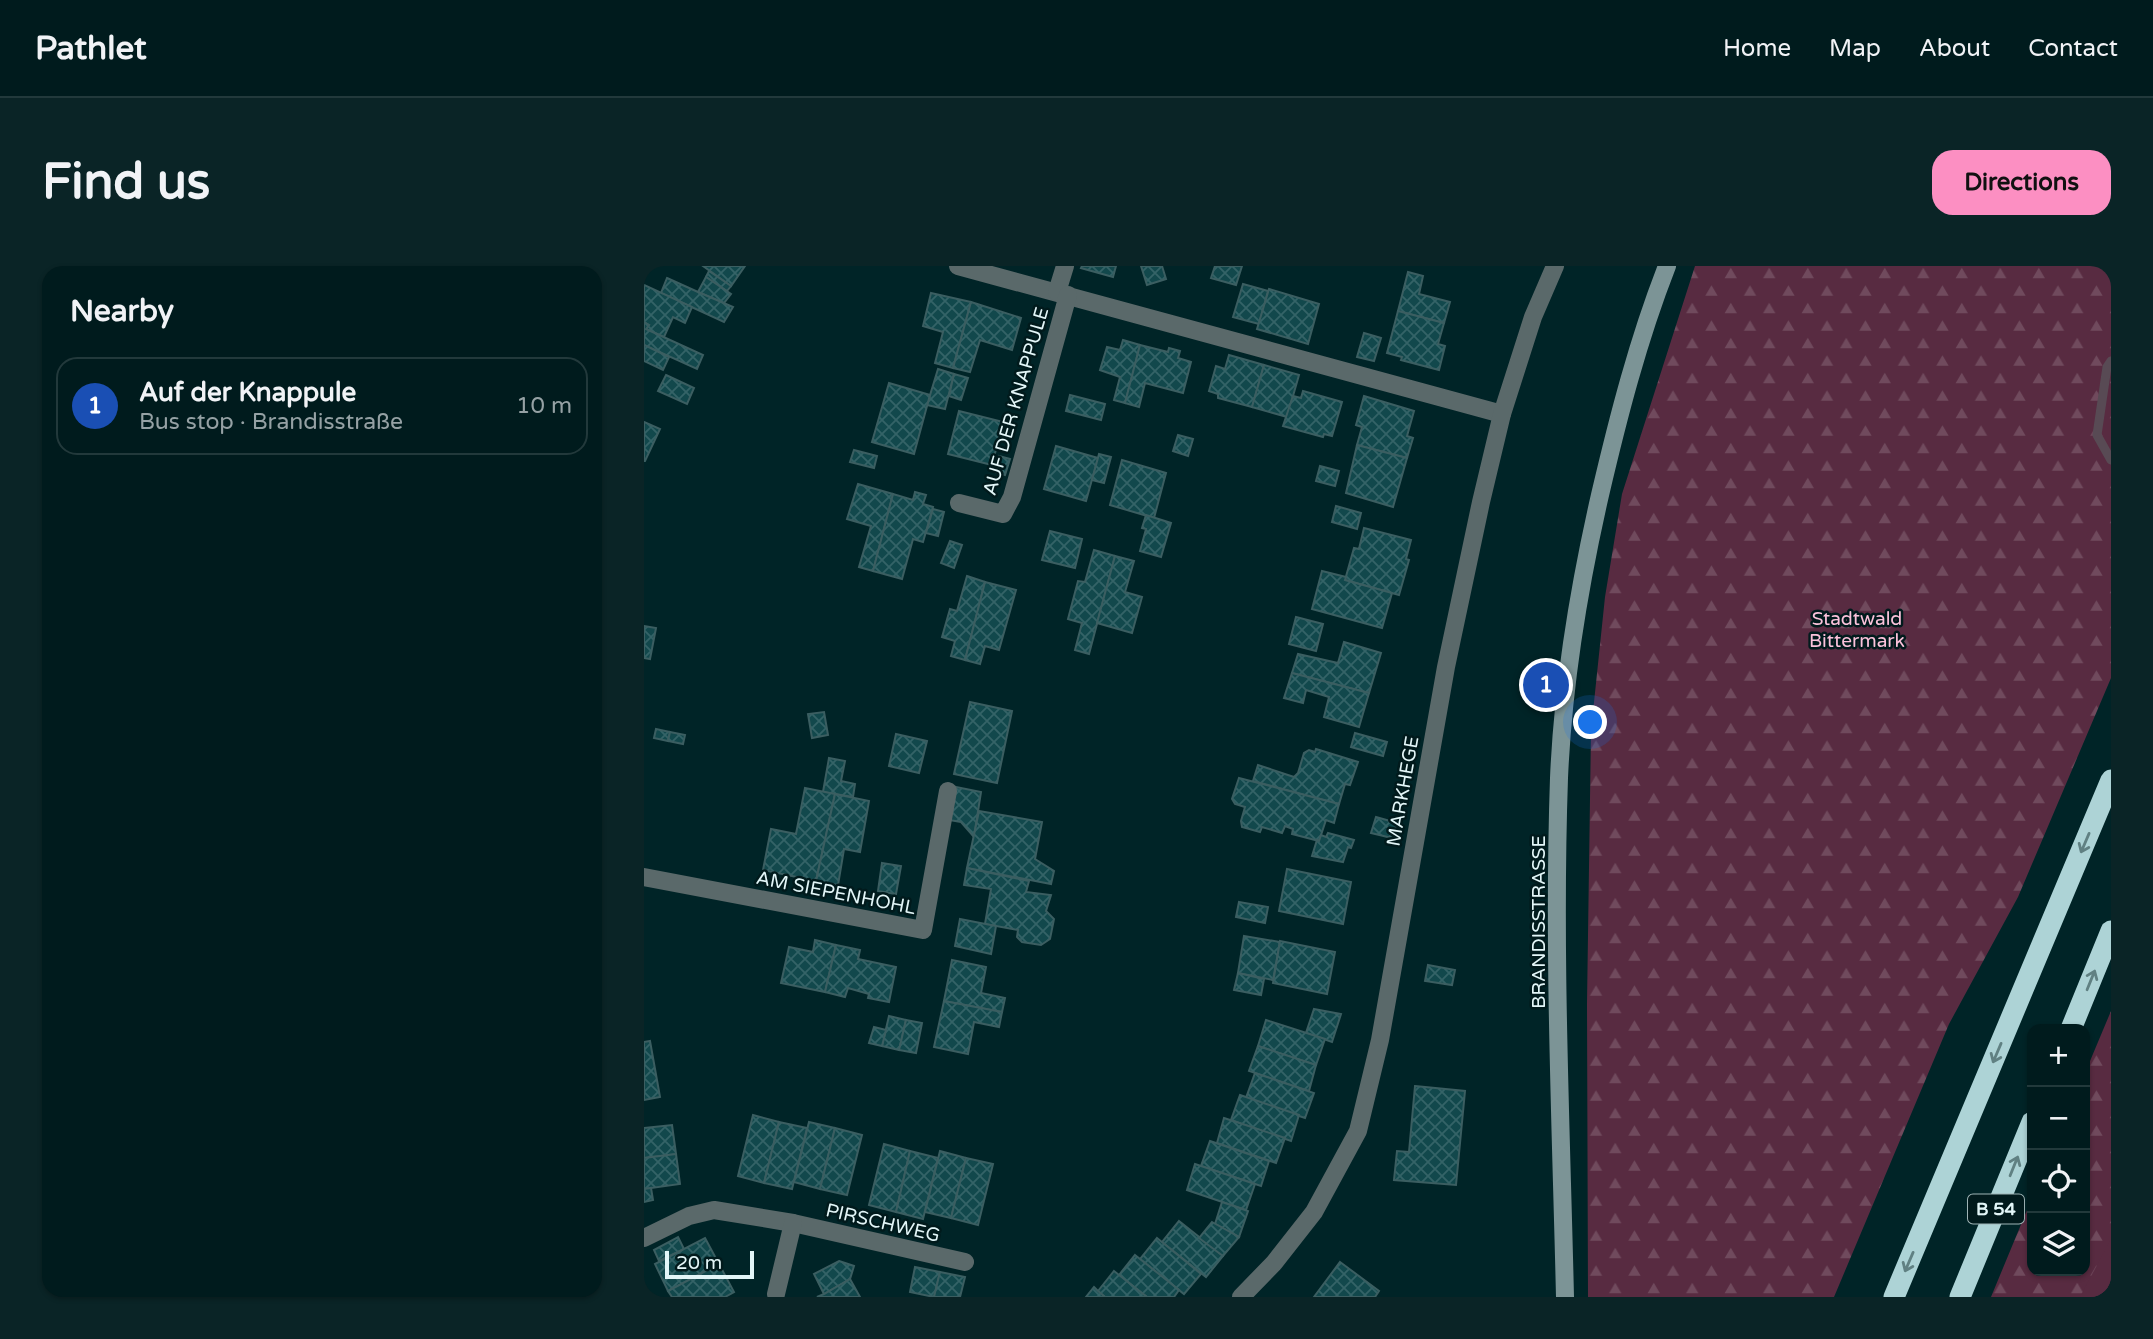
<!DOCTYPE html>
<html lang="en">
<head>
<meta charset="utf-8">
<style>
  :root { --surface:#001b1d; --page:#0a2426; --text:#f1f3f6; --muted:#95a1a4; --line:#22393b; --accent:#fc8fc2 }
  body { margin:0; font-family:"Varela Round",sans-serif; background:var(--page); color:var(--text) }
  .controls { position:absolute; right:21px; bottom:21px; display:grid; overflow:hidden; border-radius:14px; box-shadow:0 2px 5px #0004 }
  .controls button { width:63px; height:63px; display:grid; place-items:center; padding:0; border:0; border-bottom:2px solid var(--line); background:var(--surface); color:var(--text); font:35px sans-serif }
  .scale { position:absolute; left:21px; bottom:18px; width:89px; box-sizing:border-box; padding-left:7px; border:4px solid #e3f6f8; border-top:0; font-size:19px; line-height:24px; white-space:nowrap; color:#e3f6f8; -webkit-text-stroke:5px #011a1c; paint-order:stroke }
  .you { position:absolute; left:947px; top:457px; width:24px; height:24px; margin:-18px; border:5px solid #fff; border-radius:50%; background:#1a73e8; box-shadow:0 0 0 10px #1a73e833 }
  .badge { display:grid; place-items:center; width:46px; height:46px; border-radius:50%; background:var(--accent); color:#fff; font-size:23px; font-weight:700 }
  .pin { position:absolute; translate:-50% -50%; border:4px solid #fff; box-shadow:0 2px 7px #0006 }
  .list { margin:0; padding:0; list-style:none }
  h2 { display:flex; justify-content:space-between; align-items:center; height:91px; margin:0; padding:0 28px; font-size:30px }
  h2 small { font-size:23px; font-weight:400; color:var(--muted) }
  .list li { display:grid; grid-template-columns:46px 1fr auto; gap:21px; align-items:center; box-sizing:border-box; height:98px; margin:0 14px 14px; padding:0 14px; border:2px solid var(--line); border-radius:21px }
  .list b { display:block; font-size:26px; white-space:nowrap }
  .list p { margin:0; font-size:23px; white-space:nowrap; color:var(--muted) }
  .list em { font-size:23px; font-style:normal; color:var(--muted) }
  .icon { flex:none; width:38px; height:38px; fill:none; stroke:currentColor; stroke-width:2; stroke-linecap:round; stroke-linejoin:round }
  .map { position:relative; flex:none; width:1467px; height:1031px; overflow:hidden; border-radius:21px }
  header { display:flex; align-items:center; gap:42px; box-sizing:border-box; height:98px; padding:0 35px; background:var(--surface); border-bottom:2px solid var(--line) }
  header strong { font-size:33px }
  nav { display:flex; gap:38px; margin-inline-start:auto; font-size:24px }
  .intro { display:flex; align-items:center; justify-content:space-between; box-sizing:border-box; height:168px; padding:0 42px }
  h1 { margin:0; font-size:49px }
  .button { padding:18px 32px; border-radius:21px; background:var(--accent); color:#111; font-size:24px; font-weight:700 }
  main { display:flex; gap:42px; padding:0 42px }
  aside { flex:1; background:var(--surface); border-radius:21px; box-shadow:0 2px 5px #0004 }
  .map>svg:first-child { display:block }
  .forest { fill:url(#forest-firs) }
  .park { fill:#582b41 }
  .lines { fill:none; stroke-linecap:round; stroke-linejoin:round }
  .stream { stroke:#584a54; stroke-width:9 }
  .building { fill:url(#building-cross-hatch); stroke:#3b5e61; stroke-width:2 }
  .street { stroke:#5a696a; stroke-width:18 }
  .secondary { stroke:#7c9496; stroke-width:18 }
  .highway { stroke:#add3d6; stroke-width:21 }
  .oneway { stroke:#608082 }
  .labels { text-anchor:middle; stroke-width:5; stroke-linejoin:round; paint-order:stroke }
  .shield { fill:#011a1c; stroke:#9fb4b6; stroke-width:2 }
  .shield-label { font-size:18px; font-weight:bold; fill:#e3f6f8 }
  .street-label { font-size:19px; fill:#e3f6f8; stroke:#011a1c }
  .park-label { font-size:19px; fill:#fcc2db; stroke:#011a1c }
</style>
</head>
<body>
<header>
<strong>Pathlet</strong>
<nav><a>Home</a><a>Map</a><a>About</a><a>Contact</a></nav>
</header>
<div class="intro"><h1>Find us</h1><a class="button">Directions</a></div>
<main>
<aside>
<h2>Nearby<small></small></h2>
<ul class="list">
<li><span class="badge" style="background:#1a4fb4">1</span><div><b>Auf der Knappule</b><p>Bus stop · Brandisstraße</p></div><em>10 m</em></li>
</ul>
</aside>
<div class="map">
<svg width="1467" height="1031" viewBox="0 0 1467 1031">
  <defs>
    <pattern id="forest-firs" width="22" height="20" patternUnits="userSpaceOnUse" patternTransform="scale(1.75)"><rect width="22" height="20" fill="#582b41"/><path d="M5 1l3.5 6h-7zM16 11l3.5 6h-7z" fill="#704a5d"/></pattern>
    <pattern id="building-cross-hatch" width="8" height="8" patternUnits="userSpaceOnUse" patternTransform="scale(1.75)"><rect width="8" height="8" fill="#12484c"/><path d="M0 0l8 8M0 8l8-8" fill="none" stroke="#346367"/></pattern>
  </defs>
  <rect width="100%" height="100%" fill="#002427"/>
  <g class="forest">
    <path d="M1051,0H1467V412L1374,631L1305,758L1190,1031H944L943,738L947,465L961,331L978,228Z"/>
    <path d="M1467,745V1031H1347L1388,932V1005H1441V807Z"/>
  </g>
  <path class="park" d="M1467,973V1031H1436Z"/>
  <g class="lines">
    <path class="stream" d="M1467,95L1463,101L1453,169L1467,194"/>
  </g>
  <g class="building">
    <path d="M59,0H101L87,20Z"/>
    <path d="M438,0H472L469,11L437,2Z"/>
    <path d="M497,0H518L522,13L503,19Z"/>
    <path d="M571,0H598L592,19L567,12Z"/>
    <path d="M65,5L87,20L83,25L62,11Z"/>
    <path d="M764,6L779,10L775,28L806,36L800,57L754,45Z"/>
    <path d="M62,11L87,28L80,37L54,26Z"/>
    <path d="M23,12L54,26L89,41L80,56L17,27Z"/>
    <path d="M599,18L624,25L615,58L589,51Z"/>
    <path d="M0,19L48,41L41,57L29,51L20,71L2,63L5,59L0,56Z"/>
    <path d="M625,23L675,38L664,78L613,63Z"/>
    <path d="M287,27L327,36L309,102L291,97L299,66L279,60Z"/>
    <path d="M327,36L377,52L368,84L336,74L326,106L309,102Z"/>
    <path d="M754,45L800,57L794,78L801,80L795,104L757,94L758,91L743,87Z"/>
    <path d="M0,56L5,59L2,63L59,89L53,103L0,79Z"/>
    <path d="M720,67L737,72L730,95L713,91Z"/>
    <path d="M479,74L496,79L481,137L470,134L476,111L456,104L463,81L476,84Z"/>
    <path d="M0,79L25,91L19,104L0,95Z"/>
    <path d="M496,79L524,86L525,82L536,85L534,92L547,96L539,127L501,117L495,141L481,137Z"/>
    <path d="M585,89L620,99L608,141L574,132V128L565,125L572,100L581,103Z"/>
    <path d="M620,99L655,109L643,151L608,141Z"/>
    <path d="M294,103L310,108L301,143L283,139Z"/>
    <path d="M310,108L324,112L317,134L305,130Z"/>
    <path d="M22,109L50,122L43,138L14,125Z"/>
    <path d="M245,117L286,129L270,188L228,176Z"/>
    <path d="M659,125L698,136L688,170L680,168L679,171L639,160L649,130L657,132Z"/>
    <path d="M426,129L461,138L457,154L422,145Z"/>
    <path d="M720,130L770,145L763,170L769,172L763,192L713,179L718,161L712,159Z"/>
    <path d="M315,145L359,156L348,199L304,188Z"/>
    <path d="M0,156L16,163L1,195H0Z"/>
    <path d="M534,169L549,173L544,190L529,185Z"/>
    <path d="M713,179L763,192L749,241L702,227Z"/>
    <path d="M412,180L454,192L442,235L400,223Z"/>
    <path d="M210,184L233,190L230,202L206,196Z"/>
    <path d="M455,188L467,191L460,217L448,214Z"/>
    <path d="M355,190L366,193L361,209L351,206Z"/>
    <path d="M478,194L522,207L510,252L466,239Z"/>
    <path d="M676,200L695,205L691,220L672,215Z"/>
    <path d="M214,218L249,228L229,305L215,301L227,260L203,253Z"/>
    <path d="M271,226L282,229L279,238L289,241L279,276L269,273L258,313L229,305L249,228L269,234Z"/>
    <path d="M692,240L717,247L713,263L688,256Z"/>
    <path d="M289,243L300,246L294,270L282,267Z"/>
    <path d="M502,249L527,257L517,291L496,285L502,263L498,262Z"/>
    <path d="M720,262L767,274L762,293L765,294L755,329L701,314L710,282L715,283Z"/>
    <path d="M406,265L438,273L431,302L398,294Z"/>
    <path d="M306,275L318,279L310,302L297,297Z"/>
    <path d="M450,284L471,290L445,388L431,384L438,357L424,353L434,315L441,316Z"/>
    <path d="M471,290L490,295L481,326L498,331L488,367L453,357Z"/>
    <path d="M678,305L702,311L701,314L748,327L738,362L668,343Z"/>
    <path d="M323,310L341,316L321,394L307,390L311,375L298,371L306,343L313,345Z"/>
    <path d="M341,316L372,324L355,384L341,380L336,398L321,394Z"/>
    <path d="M652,351L679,358L672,385L645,378Z"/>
    <path d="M0,360L12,362L6,393L0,392Z"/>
    <path d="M700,376L737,387L725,427L648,407L654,388L694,397Z"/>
    <path d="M648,407L725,427L715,461L680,451L685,431L662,424L659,437L640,432Z"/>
    <path d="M326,436L368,445L353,517L310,508Z"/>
    <path d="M180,446L184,469L168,472L164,448Z"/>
    <path d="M12,463L26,466L24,475L10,472Z"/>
    <path d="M26,466L41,469L39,478L24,475Z"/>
    <path d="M711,467L743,476L739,490L707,481Z"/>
    <path d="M252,468L283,475L275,507L245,500Z"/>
    <path d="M672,483L714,496L706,519L701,518L695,538L609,515L614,499L650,511L654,507L660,487L665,484L671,486Z"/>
    <path d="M185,492L201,495L197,515L211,518L209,531L179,526Z"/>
    <path d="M595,512L695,538L690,557L682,554L675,575L648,568L649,563L641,560L638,567L618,561L616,566L598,561L597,555L601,541L591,538L588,533Z"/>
    <path d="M312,521L337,526L330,571L317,556L305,554Z"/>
    <path d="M161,522L191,528L172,615L119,604L127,563L152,568Z"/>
    <path d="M191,528L225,535L216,586L200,583L194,619L172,615Z"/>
    <path d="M335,545L398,556L391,593L410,605L407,618L323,602Z"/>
    <path d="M732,551L753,557L748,572L727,567Z"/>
    <path d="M684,567L710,574L707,582L704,581L699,596L668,590L673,574L675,575L677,569L682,571Z"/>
    <path d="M238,597L257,600L252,628L234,625Z"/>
    <path d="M323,602L385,615L382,626L407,629L402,645L410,653L406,673L397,679L378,676L373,671L374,664L341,658L347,623L320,619Z"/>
    <path d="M643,603L707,616L699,658L635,645Z"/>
    <path d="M595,636L624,641L621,657L592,651Z"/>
    <path d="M316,653L352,660L347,688L311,680Z"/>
    <path d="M600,670L636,676L629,714L594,707Z"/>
    <path d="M171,674L192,679L181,726L137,717L145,681L169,686Z"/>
    <path d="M636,675L691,686L683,728L629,717Z"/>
    <path d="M192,679L216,684L214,693L252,701L245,736L224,732L225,728L204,722L201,731L181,726Z"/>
    <path d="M308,694L342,701L337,727L361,732L358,746L300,735Z"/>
    <path d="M784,699L811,704L808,719L781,715Z"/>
    <path d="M594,707L620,713L617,729L590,724Z"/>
    <path d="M300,735L358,746L355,761L330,756L324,788L290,781Z"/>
    <path d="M670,743L697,748L688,776L662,767Z"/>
    <path d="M245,750L262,754L255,784L238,780Z"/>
    <path d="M262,754L278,757L272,787L255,784Z"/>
    <path d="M622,754L681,773L672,799L614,780Z"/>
    <path d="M230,761L242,764L238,780L225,777Z"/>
    <path d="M6,775L16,831L0,834V776Z"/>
    <path d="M614,780L672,799L665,825L605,805Z"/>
    <path d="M611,807L670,827L661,852L602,832Z"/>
    <path d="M771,820L821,825L812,919L750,914L753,885L765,886Z"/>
    <path d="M596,829L655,849L647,875L587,854Z"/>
    <path d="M109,849L135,856L120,917L94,910Z"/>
    <path d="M580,852L641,872L632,897L573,877Z"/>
    <path d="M135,856L163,862L148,923L120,917Z"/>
    <path d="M165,856L191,862L176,923L150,916Z"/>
    <path d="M28,859L32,888L0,892V862Z"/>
    <path d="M191,862L218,869L203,929L176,923Z"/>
    <path d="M566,875L625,895L617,920L557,900Z"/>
    <path d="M240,878L266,885L252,946L225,939Z"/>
    <path d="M266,885L294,892L279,953L252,946Z"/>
    <path d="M296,885L322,892L307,952L281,946Z"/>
    <path d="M32,888L36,918L0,923V892Z"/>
    <path d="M322,892L349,898L334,959L307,952Z"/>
    <path d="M551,898L611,918L602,944L543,924Z"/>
    <path d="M7,922L9,934L0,936V923Z"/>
    <path d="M578,936L604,945L595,971L571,958Z"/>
    <path d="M535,955L579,990L562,1011L518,976Z"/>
    <path d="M568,956L595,971L579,990L555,972Z"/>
    <path d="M34,971L40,983L15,995L10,984Z"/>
    <path d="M61,972L75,998L24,1025L11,998Z"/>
    <path d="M513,972L557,1008L540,1028L496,993Z"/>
    <path d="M491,989L535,1024L530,1031H503L475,1009Z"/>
    <path d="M195,995L210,1000L206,1013L180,1028L170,1008Z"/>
    <path d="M696,996L735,1025L731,1031H670Z"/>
    <path d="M75,998L90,1026L81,1031H28L24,1025Z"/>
    <path d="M271,1001L296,1006L290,1031L266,1026Z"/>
    <path d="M470,1005L475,1009L503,1031H461L454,1025Z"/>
    <path d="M296,1006L321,1011L316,1031H290Z"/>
    <path d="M206,1013L216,1031H173L180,1028Z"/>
    <path d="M450,1021L454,1025L461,1031H442Z"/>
  </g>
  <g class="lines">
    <g class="street">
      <path d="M314,0L858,148"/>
      <path d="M413,26L421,0"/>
      <path d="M315,237L359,248L368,231L424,29"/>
      <path d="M0,611L279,664L304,525"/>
      <path d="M0,972L45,950L70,944L149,957L321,996"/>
      <path d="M132,1028L149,957"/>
      <path d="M597,1031L630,997L670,946L714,865L736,774L802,401L837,236L858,148L889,51L911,0"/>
    </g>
    <path class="secondary" d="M921,1031C917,858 909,685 915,512C919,417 935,321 956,229C974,152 994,74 1023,0"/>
    <g class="highway">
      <path d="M1427,763L1467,665"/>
      <path d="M1250,1031L1467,514"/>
      <path d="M1316,1031L1388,856"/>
    </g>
  </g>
  <defs><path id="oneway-shaft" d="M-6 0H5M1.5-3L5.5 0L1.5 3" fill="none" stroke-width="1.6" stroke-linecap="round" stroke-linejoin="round" transform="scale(1.75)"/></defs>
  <g class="oneway">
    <use href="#oneway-shaft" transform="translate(1441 577) rotate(113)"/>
    <use href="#oneway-shaft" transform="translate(1447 714) rotate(-68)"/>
    <use href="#oneway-shaft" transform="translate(1353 787) rotate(113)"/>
    <use href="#oneway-shaft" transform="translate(1370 900) rotate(-68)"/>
    <use href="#oneway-shaft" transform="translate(1265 996) rotate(113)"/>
  </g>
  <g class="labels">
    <rect class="shield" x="1324" y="928.5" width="56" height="29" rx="5"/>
    <g class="shield-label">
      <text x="1352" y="949">B 54</text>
    </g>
    <g class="street-label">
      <text transform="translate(371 135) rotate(-74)" y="7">AUF DER KNAPPULE</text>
      <text transform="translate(758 525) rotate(-80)" y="7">MARKHEGE</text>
      <text transform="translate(192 626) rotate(11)" y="7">AM SIEPENHOHL</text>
      <text transform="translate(894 656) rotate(-90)" y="7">BRANDISSTRASSE</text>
      <text transform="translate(239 956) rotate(13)" y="7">PIRSCHWEG</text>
    </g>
    <g class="park-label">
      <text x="1213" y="359">Stadtwald<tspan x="1213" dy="22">Bittermark</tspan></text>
    </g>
  </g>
</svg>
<div class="controls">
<button>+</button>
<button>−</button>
<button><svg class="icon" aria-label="locate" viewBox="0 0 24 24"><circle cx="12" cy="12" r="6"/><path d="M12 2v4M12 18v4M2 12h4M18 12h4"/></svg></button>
<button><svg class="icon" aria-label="layers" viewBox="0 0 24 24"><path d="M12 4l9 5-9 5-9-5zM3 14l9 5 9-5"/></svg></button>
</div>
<div class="scale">20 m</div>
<div class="you"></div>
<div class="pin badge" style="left:902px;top:419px;background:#1a4fb4">1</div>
</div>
</main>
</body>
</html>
